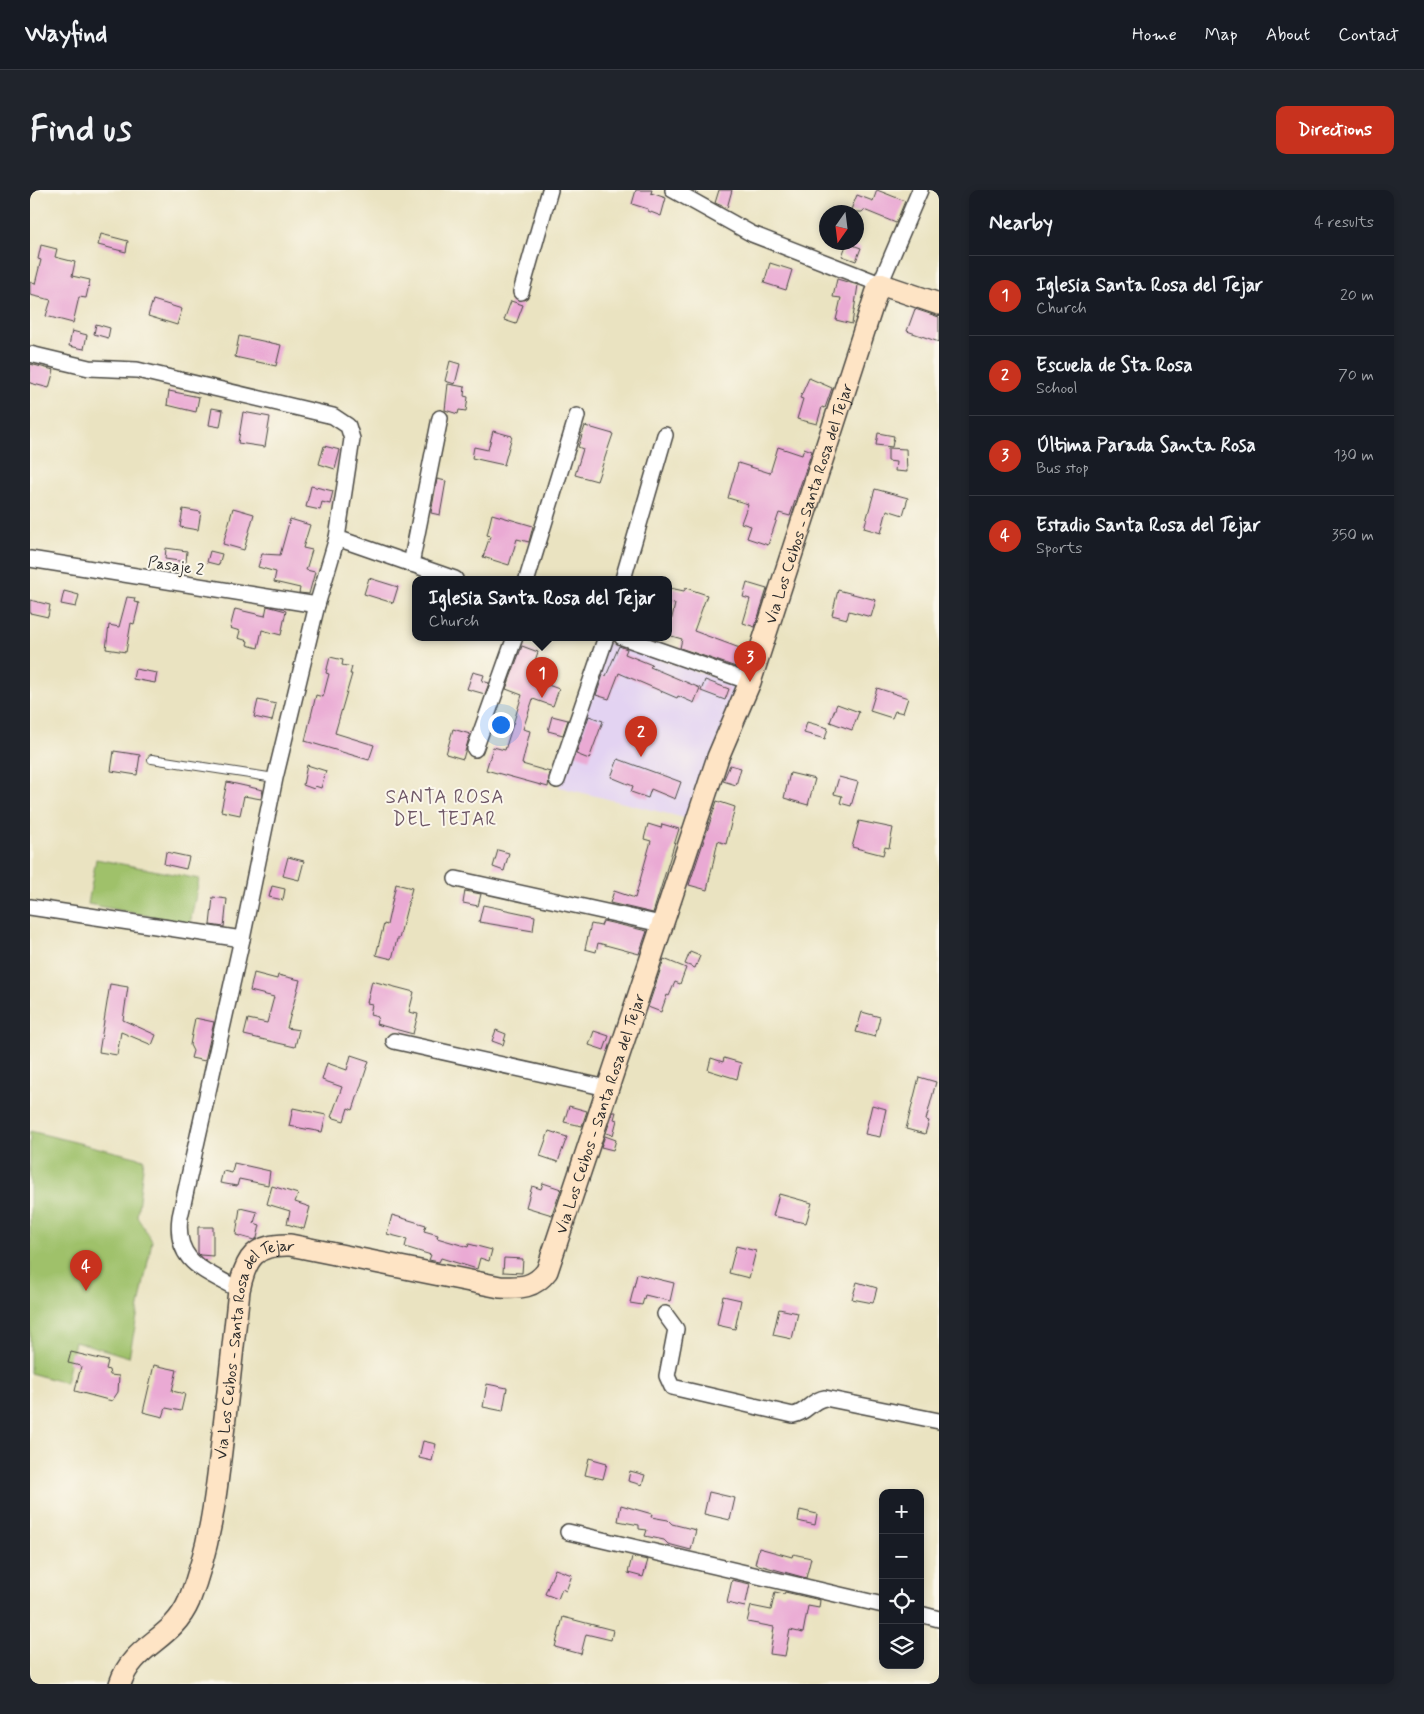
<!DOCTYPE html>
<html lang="en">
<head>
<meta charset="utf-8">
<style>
  :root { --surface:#171b24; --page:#20242c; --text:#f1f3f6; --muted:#9ea1a6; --line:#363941; --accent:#c8321e }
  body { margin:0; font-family:Mynerve,sans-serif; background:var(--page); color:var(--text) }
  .controls { position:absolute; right:15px; bottom:15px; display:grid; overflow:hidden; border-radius:10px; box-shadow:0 2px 8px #0003 }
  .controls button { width:45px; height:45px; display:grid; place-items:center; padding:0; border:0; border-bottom:1px solid var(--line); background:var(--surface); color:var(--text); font:25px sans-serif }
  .compass { position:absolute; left:789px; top:15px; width:45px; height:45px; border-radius:50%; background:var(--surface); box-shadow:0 2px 8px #0003; rotate:194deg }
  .you { position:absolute; left:470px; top:534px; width:18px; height:18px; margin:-12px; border:4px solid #fff; border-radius:50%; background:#1a73e8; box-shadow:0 0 0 8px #1a73e833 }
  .badge { display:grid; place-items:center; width:32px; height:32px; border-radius:50%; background:var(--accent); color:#fff; font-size:16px; font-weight:700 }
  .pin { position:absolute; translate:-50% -41px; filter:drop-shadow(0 1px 2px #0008) }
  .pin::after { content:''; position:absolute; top:26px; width:18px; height:15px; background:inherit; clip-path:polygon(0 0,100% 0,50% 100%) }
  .popup { position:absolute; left:382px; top:386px; width:260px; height:65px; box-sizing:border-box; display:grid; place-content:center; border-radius:10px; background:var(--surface); filter:drop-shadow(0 1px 4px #0005); font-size:16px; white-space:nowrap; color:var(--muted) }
  .popup b { font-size:19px; color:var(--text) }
  .popup::after { content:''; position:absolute; left:50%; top:100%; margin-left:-10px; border:10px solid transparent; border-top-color:var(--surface) }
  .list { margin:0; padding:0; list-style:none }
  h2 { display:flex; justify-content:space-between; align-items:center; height:65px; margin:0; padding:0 20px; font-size:21px }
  h2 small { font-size:16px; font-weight:400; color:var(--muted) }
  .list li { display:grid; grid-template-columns:32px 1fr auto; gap:15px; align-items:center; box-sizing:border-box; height:80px; padding:0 20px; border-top:1px solid var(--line) }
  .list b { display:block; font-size:19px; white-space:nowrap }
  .list p { margin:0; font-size:16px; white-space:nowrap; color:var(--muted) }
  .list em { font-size:16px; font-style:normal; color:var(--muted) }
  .icon { flex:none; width:28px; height:28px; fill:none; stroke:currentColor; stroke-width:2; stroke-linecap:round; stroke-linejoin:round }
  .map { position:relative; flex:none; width:909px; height:1494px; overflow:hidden; border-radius:10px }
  header { display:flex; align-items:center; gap:30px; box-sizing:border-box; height:70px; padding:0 25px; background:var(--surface); border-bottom:1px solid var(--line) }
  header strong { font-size:24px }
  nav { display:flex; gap:28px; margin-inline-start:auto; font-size:18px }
  .intro { display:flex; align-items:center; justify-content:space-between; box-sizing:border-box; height:120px; padding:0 30px }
  h1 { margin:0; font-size:35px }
  .button { padding:12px 22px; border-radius:10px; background:var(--accent); color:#fff; font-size:18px; font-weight:700 }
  main { display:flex; gap:30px; padding:0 30px }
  aside { flex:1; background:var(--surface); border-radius:10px; box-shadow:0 2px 8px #0003 }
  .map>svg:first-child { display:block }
  .built { fill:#e3d3f2 }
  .green { fill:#9fc16a; stroke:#65764a }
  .building { fill:#eaaad4 }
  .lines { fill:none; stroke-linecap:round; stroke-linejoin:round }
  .service-casing { stroke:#484742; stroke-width:10 }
  .minor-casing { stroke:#484742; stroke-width:18 }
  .secondary-casing { stroke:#484742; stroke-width:24 }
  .service { stroke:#fff; stroke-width:8 }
  .minor { stroke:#fff; stroke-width:15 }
  .secondary { stroke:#fee4c5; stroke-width:21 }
  .labels { text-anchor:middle; stroke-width:4; stroke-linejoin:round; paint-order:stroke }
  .street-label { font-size:16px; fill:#2b2b2b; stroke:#fbf7ec }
  .quarter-label { font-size:19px; letter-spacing:1px; fill:#6e5766; stroke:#fbf7ec }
</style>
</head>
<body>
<header>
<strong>Wayfind</strong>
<nav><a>Home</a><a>Map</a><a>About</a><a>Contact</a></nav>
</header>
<div class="intro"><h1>Find us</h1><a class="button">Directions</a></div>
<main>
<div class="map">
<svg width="909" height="1494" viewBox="0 0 909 1494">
  <rect width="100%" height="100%" fill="#fbf7ec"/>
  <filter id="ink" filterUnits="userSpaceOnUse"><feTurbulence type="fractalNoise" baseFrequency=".02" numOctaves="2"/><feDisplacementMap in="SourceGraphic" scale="10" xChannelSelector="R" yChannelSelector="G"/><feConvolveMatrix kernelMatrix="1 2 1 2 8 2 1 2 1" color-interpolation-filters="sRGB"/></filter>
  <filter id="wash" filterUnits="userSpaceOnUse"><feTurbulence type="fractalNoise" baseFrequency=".0096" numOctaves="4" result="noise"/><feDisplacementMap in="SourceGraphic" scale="20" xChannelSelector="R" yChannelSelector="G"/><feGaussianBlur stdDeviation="1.12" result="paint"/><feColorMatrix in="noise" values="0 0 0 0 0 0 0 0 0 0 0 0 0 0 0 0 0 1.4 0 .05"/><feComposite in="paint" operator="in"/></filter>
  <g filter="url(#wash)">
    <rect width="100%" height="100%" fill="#eae3c1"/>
    <path class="built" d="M576,452L711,496L659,629L529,597Z"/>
    <g class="green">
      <path d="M66,669L169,689L160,734L58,714Z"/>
      <path d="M0,941L114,969L107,1026L122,1051L99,1167L45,1151L36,1193L0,1183Z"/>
    </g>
    <g id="blocks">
      <g class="building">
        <path d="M606,0H622L621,3L636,8L631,26L618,21V19L602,14Z"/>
        <path d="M689,0H702L697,18L685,13Z"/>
        <path d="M847,0L875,11L866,33L834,20L832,22H820L827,5L843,11Z"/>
        <path d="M71,44L98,51L96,62L68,55Z"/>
        <path d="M817,53L831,58L826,71L812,66Z"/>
        <path d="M11,55L27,59L25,67L45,72L42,86L60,90L56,108L49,107L43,133L16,126L21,110L0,105V92L5,94L11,70L8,69Z"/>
        <path d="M740,73L762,80L756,100L734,93Z"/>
        <path d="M807,89L828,95L822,134L806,130L811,108L803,107Z"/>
        <path d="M123,110L152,119L147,135L118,126Z"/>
        <path d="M481,111L493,115L486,134L474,130Z"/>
        <path d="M885,119L909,127V152L877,141Z"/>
        <path d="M66,134L80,138L78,148L64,144Z"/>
        <path d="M42,141L57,145L54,159L39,156Z"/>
        <path d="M209,146L251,155L246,176L205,167Z"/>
        <path d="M420,171L430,174L425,194L415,191Z"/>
        <path d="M0,174L24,180L19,198L0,193Z"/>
        <path d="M779,188L802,198L795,218L792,217L787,234L767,229L773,209L770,208Z"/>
        <path d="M418,194L435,197L434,206L438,207L436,221L429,220L428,224L415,220Z"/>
        <path d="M139,201L169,207L166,222L137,215Z"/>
        <path d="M182,218L193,220L190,237L179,235Z"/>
        <path d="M213,222L240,227L235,257L208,253Z"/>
        <path d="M555,236L583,244L567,291L545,285L553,259L548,257Z"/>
        <path d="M463,241L482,246L474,275L442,268L444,257L458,260Z"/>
        <path d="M848,243L864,246L862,257L846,255Z"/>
        <path d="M294,256L310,260L305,279L289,274Z"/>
        <path d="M748,257L772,265L774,258L782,261L760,326L749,323L738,355L717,348L721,336L711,333L718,314L698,308L708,273L740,283Z"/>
        <path d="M858,258L876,259L877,282L865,281L866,272L858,271Z"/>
        <path d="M407,289L416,291L410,325L401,323Z"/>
        <path d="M281,296L303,301L300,314L292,312L290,320L276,317Z"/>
        <path d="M845,299L878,308L873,325L857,320L851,343L834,338Z"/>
        <path d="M203,318L224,324L214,360L193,354Z"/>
        <path d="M153,319L171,322L168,340L150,337Z"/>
        <path d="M462,324L503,336L499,352L487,349L479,375L453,367L460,346L457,345Z"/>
        <path d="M260,329L280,335L273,358L282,360L276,380L285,382L279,404L269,403L270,398L244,392L246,382L228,377L232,364L250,365Z"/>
        <path d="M136,358L157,361L156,372L135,369Z"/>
        <path d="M180,361L192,364L189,375L177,372Z"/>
        <path d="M339,388L368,397L363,413L334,404Z"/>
        <path d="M717,393L737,399L725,437L713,433L720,409L713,407Z"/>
        <path d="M640,398L654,401L656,398L677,405L664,441L715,460L709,478L650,458L652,449L638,445L645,414L638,413Z"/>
        <path d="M808,400L846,410L841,427L819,421L817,429L802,425Z"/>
        <path d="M34,401L49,405L46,417L31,414Z"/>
        <path d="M97,407L105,408L104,412L109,413L104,434L101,433L96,462L76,459L79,435L89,437Z"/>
        <path d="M0,410L20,415L18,427L0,423Z"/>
        <path d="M237,416L256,421L251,445L232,440L228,458L217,455L218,451L208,448L210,441L200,438L205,419L235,426Z"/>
        <path d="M492,456L508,462L499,488L529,499L523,516L503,509L493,539L500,541L492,574L520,582L518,597L456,580L463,557L475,560L492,505L476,499Z"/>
        <path d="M589,456L597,459L595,464L622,475L620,477L670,498L664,513L648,506L647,508L589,483L579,509L566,505L573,485L576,486Z"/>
        <path d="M300,467L313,470L312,475L322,477L320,484H322L305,543L344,555L339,570L275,551L286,505L293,507L299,484L296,483Z"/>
        <path d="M105,479L127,483L125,493L103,489Z"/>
        <path d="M443,482L454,485L452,491L459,493L455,504L437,499Z"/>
        <path d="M675,490L699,499L695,510L671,501Z"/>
        <path d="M847,498L878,508L873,523L865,521L862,528L840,521Z"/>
        <path d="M228,510L246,514L242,531L224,527Z"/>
        <path d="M807,514L829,522L822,540L800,532Z"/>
        <path d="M522,526L538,530L533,545L518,541Z"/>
        <path d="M559,526L573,531L559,569L546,564Z"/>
        <path d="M777,532L798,538L795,549L774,543Z"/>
        <path d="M423,539L440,544L433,569L416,564Z"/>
        <path d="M84,561L110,565L107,585L81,581Z"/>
        <path d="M588,569L651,592L645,609L621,599L618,608L601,602L603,596L581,587Z"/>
        <path d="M277,575L296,581L291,598L285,596L284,599L273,595Z"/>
        <path d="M700,575L711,578L706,595L693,591Z"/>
        <path d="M760,583L785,589L778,615L754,608Z"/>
        <path d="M809,587L828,592L821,616L810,613L812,606L804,604Z"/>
        <path d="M197,592L233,600L231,609L214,606L210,625L191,621Z"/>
        <path d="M687,611L705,617L696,654L688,651L677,700L659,695Z"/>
        <path d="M829,631L863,638L859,658L855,657L853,665L822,657Z"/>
        <path d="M618,634L631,638L632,634L649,639L623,723L580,713L584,701L605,708L621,651L614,649Z"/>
        <path d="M468,660L479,663L474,681L463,677Z"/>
        <path d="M136,662L159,667L156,679L134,674Z"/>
        <path d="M258,667L274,671L269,690L253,686Z"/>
        <path d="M366,694L382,698L369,749H367L362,769L346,765L354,734L357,735Z"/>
        <path d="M242,696L255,699L253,710L239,707Z"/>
        <path d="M435,701L451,704L448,716L433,713Z"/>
        <path d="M183,707L197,709L194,737L180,735Z"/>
        <path d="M453,715L505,726L503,741L449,732Z"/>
        <path d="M573,731L617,741L609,764L568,753L566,762L555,759L561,734L571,736Z"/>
        <path d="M660,762L670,766L665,778L655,774Z"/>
        <path d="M634,769L656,778L650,794L645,792L639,806L637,805L631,822L618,817Z"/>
        <path d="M224,783L247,789L248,785L270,790L257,838L269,840L265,857L214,845L218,829L237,833L244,807L220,801Z"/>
        <path d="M342,791L384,802L379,822L388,824L383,844L346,834L348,827L340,825L342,814L337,813Z"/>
        <path d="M80,794L98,797L93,830L126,845L122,855L91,842L87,865L69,862Z"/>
        <path d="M832,822L850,827L845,847L826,842Z"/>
        <path d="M165,828L184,832L175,871L161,868L163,861L160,855Z"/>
        <path d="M466,840L476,844L473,855L462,851Z"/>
        <path d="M564,841L579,846L574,860L559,855Z"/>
        <path d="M321,865L339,871L323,920L318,918L314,931L301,927L312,897L292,890L297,873L317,880Z"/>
        <path d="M681,868L693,872L694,868L711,873L707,889L678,880Z"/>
        <path d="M889,887L906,892L896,930L899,931L895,944L876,939Z"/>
        <path d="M842,915L856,919L850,947L835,944Z"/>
        <path d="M539,916L557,921L552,936L534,932Z"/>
        <path d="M263,918L296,925L292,942L259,936Z"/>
        <path d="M583,922H586L584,929L587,930L583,945L576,943Z"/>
        <path d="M519,941L537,947L528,972L510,966Z"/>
        <path d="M575,946L586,950L583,960L571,957Z"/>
        <path d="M204,973L240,981L238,995L209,989L207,996L190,993L193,981L202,983Z"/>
        <path d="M513,993L531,999L522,1025L496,1017L502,996L511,999Z"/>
        <path d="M242,996L268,1004L265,1012L280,1017L274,1039L257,1034L260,1021L237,1014Z"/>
        <path d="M749,1004L782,1013L776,1033L743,1026Z"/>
        <path d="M210,1018L227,1022L224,1033L230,1035L227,1048L224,1050L206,1045Z"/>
        <path d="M362,1025L396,1035L394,1041L408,1045L407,1048L438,1057L439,1054L462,1060L459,1071L450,1068L447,1079L411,1068L409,1072L399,1070L401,1065L375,1057L377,1049L357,1044Z"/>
        <path d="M168,1037H183V1066L170,1065L168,1063Z"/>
        <path d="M706,1056L726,1061L719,1088L699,1083Z"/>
        <path d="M474,1068L493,1069L492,1083L473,1082Z"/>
        <path d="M607,1084L644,1093L640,1111L615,1105L612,1115L600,1113Z"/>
        <path d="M827,1092L847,1098L843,1113L822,1109Z"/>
        <path d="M693,1106L711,1110L705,1139L687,1135Z"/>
        <path d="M749,1119L768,1123L762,1149L743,1145Z"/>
        <path d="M41,1162L78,1171L76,1179L79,1180L80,1185L89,1186L88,1202L82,1211L45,1201L51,1176L38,1173Z"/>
        <path d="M124,1175L147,1180L142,1201L155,1204L151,1221L136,1218L133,1227L113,1222Z"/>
        <path d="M457,1194L477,1198L473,1221L453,1217Z"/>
        <path d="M393,1251L406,1254L402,1271L389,1268Z"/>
        <path d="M559,1268L577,1273L573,1289L555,1285Z"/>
        <path d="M600,1281L615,1285L612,1295L598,1291Z"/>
        <path d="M679,1302L705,1308L700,1330L674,1324Z"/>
        <path d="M591,1315L622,1324L621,1327L638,1330L642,1334L666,1340L661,1360L638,1354L634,1350L615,1346L617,1340L609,1339V1335L588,1331Z"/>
        <path d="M770,1320L787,1324L785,1335L768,1331Z"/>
        <path d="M729,1358L762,1367L763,1364L781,1368L776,1388L725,1374Z"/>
        <path d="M602,1367L618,1370L613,1387L598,1383Z"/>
        <path d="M525,1379L542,1385L536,1401L532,1399L528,1409L515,1404Z"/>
        <path d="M702,1390L720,1394L715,1417L697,1413Z"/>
        <path d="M745,1402L754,1404L755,1402L790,1410L789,1418L778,1416L773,1443L760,1440L755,1466L740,1464L744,1437L717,1432L721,1416L741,1420Z"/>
        <path d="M533,1427L583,1440L581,1450L556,1444L551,1464L525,1457Z"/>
      </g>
    </g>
  </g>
  <g filter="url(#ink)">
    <use href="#blocks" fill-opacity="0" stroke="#484742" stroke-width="1"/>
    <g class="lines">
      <g class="service-casing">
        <path id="service" d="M122,569L245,588"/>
      </g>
      <g class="minor-casing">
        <g id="minor">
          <path d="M643,0L722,44L850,94L890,0"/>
          <path d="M491,102L520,0"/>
          <path d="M0,164L59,178L107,180L303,226L318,236L322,249L307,348L425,389"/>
          <path d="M0,369L287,415"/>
          <path d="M381,374L410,228"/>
          <path d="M497,389L547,226"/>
          <path d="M593,389L635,245"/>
          <path d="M592,447L720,492"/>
          <path d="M445,559L485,447"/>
          <path d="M527,590L576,447"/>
          <path d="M426,689L631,734"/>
          <path d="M0,717L212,749"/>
          <path d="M364,851L577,898"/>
          <path d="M209,1100C175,1080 144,1073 150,1027L212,749L245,588L287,415L307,348"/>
          <path d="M635,1124L646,1139L637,1186L642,1197L763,1225C777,1223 781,1210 795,1208L909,1231"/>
          <path d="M538,1342L853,1415"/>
          <path d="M890,1424L909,1429"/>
        </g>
      </g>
      <g class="secondary-casing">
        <g id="secondary">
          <path id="s1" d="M90,1494C103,1454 142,1451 159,1411C181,1354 186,1304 193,1244C199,1196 204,1148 209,1100C216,1067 225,1054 260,1055L470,1097C491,1098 504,1098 517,1081L688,567L720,492L846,104L850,94L909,114"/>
        </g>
      </g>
      <use href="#service" class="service"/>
      <use href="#minor" class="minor"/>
      <use href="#secondary" class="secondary"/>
    </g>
  </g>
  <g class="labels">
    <g class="street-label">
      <text dy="6" stroke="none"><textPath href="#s1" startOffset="1580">Via Los Ceibos - Santa Rosa del Tejar</textPath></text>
      <text transform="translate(146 375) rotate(9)" y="6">Pasaje 2</text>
      <text dy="6" stroke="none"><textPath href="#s1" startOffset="935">Via Los Ceibos - Santa Rosa del Tejar</textPath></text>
      <text dy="6" stroke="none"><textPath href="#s1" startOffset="381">Via Los Ceibos - Santa Rosa del Tejar</textPath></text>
    </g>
    <g class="quarter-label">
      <text x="415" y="613">SANTA ROSA<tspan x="415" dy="22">DEL TEJAR</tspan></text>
    </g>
  </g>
</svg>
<div class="controls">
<button>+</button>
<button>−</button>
<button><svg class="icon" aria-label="locate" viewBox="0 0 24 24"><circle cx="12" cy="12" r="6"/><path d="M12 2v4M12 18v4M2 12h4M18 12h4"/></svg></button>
<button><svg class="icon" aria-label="layers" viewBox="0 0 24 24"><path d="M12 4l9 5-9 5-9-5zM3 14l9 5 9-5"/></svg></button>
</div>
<svg class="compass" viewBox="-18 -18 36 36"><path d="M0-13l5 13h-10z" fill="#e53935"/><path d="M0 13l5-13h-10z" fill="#9ea1a6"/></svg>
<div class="you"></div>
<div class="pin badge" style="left:512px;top:508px">1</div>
<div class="popup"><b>Iglesia Santa Rosa del Tejar</b>Church</div>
<div class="pin badge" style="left:611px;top:567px">2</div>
<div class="pin badge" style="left:720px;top:492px">3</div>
<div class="pin badge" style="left:56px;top:1101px">4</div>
</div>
<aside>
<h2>Nearby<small>4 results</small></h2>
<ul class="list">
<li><span class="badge">1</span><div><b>Iglesia Santa Rosa del Tejar</b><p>Church</p></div><em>20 m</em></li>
<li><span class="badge">2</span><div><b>Escuela de Sta Rosa</b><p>School</p></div><em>70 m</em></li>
<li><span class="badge">3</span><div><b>Última Parada Santa Rosa</b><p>Bus stop</p></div><em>130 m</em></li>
<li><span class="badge">4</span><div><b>Estadio Santa Rosa del Tejar</b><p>Sports</p></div><em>350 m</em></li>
</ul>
</aside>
</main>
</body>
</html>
